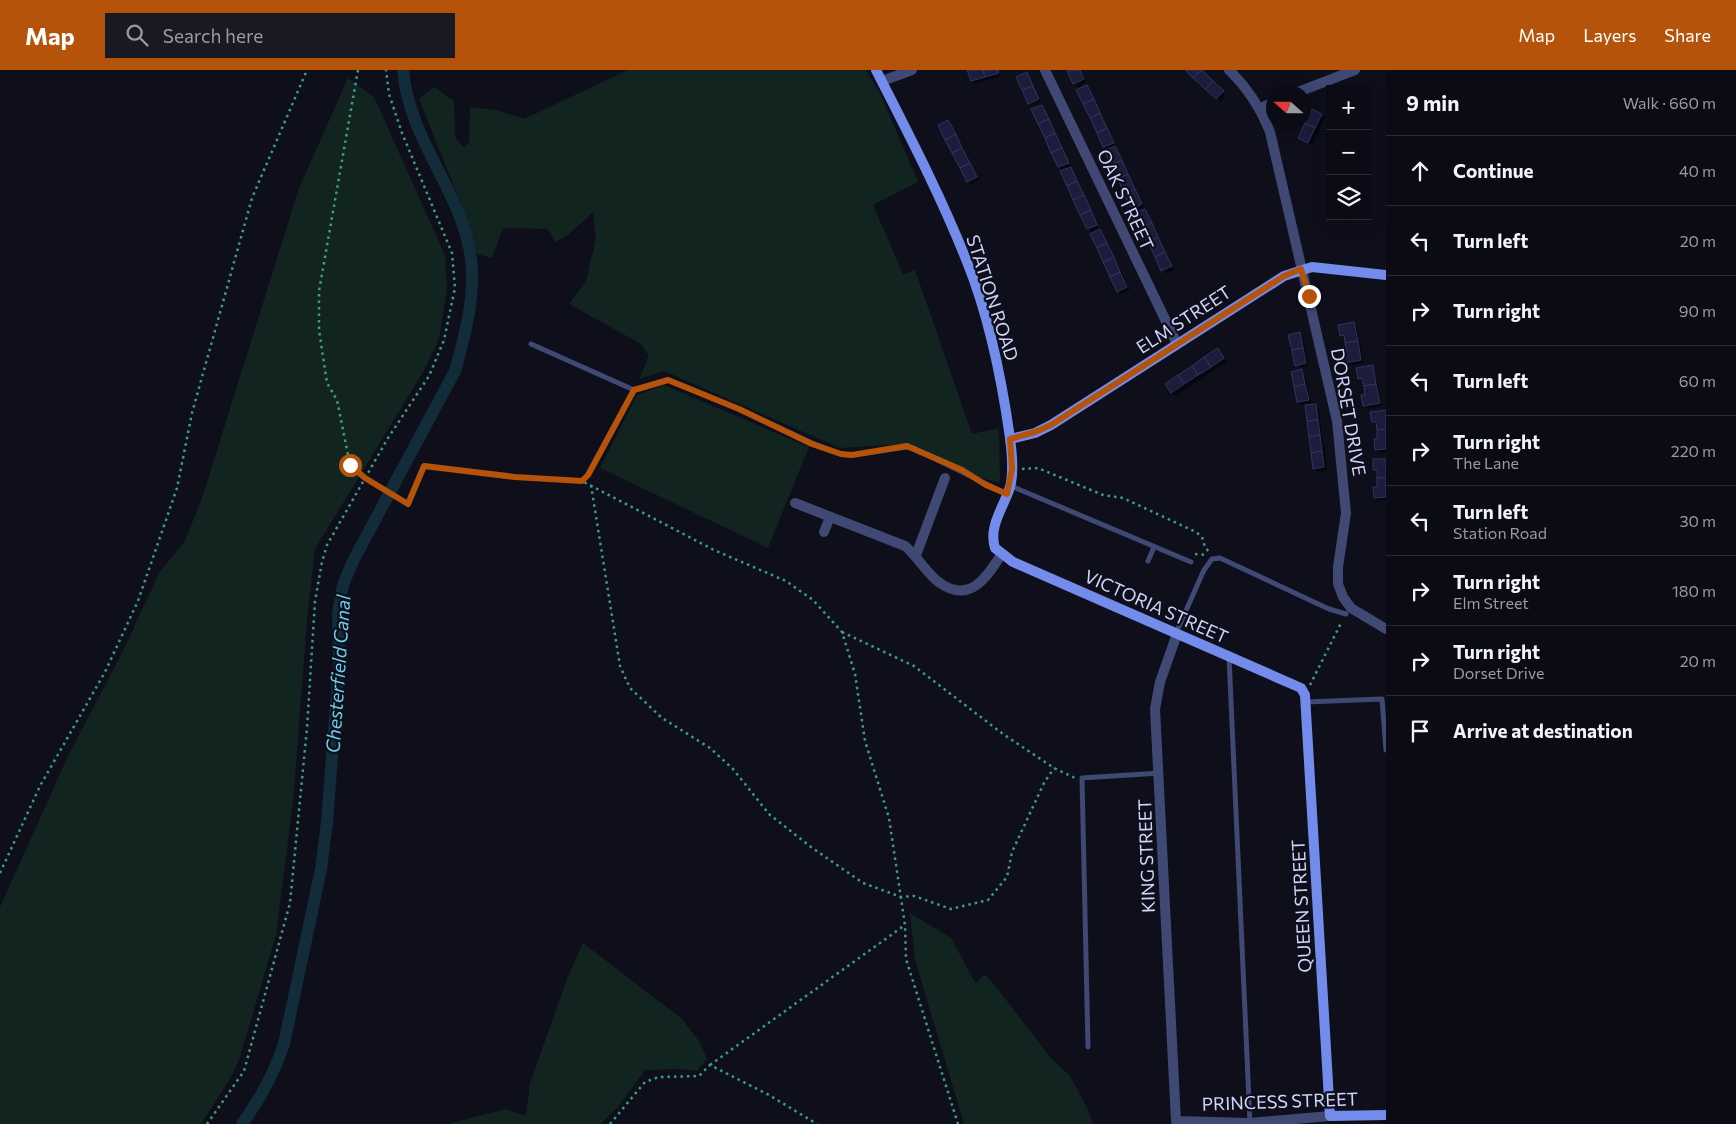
<!DOCTYPE html>
<html lang="en">
<head>
<meta charset="utf-8">
<style>
  :root { --surface:#0a0b14; --page:#181922; --text:#f1f3f6; --muted:#999ba0; --line:#2a2b34; --accent:#b45309 }
  body { margin:0; font-family:Commissioner,sans-serif; background:var(--page); color:var(--text) }
  .controls { position:absolute; right:15px; top:15px; display:grid; overflow:hidden; border-radius:0px; box-shadow:0 5px 20px #0002 }
  .controls button { width:45px; height:45px; display:grid; place-items:center; padding:0; border:0; border-bottom:1px solid var(--line); background:var(--surface); color:var(--text); font:25px sans-serif }
  .compass { position:absolute; left:1266px; top:15px; width:45px; height:45px; border-radius:50%; background:var(--surface); box-shadow:0 5px 20px #0002; rotate:291deg }
  .stop { position:absolute; width:15px; height:15px; margin:-11px; border:4px solid #b45309; border-radius:50%; background:#fff }
  .stop.end { background:#b45309; border-color:#fff; box-shadow:0 1px 5px #0008 }
  .list { margin:0; padding:0; list-style:none }
  h2 { display:flex; justify-content:space-between; align-items:center; height:65px; margin:0; padding:0 20px; font-size:21px }
  h2 small { font-size:16px; font-weight:400; color:var(--muted) }
  .list li { display:grid; grid-template-columns:32px 1fr auto; gap:15px; align-items:center; box-sizing:border-box; height:70px; padding:0 20px; border-top:1px solid var(--line) }
  .list b { display:block; font-size:19px; white-space:nowrap }
  .list p { margin:0; font-size:16px; white-space:nowrap; color:var(--muted) }
  .list em { font-size:16px; font-style:normal; color:var(--muted) }
  .icon { flex:none; width:28px; height:28px; fill:none; stroke:currentColor; stroke-width:2; stroke-linecap:round; stroke-linejoin:round }
  .map { position:relative; flex:none; width:1386px; height:1054px; overflow:hidden }
  header { display:flex; align-items:center; gap:30px; box-sizing:border-box; height:70px; padding:0 25px; background:var(--accent); color:#fff }
  header strong { font-size:24px }
  nav { display:flex; gap:28px; margin-inline-start:auto; font-size:18px }
  .search { width:350px; height:45px; background:var(--page); display:flex; align-items:center; gap:12px; box-sizing:border-box; padding:0 18px; border-radius:0px; color:var(--muted); font-size:19px }
  main { display:flex }
  aside { flex:1; background:var(--surface) }
  .map>svg:first-child { display:block }
  .green { fill:#12241f }
  .shadow { fill:#0007 }
  .lines { fill:none; stroke-linecap:round; stroke-linejoin:round }
  .canal { stroke:#122c3a; stroke-width:12 }
  .building { fill:#1c1d3a; stroke:#323362 }
  .path { stroke:#3c9e81; stroke-width:2.5; stroke-dasharray:2.5 4; stroke-linecap:butt }
  .lane { stroke:#3f4974; stroke-width:5 }
  .street { stroke:#3f4974; stroke-width:10 }
  .secondary { stroke:#738ceb; stroke-width:10 }
  .route { stroke:#b45309; stroke-width:6 }
  .labels { text-anchor:middle; stroke-width:4.5; stroke-linejoin:round; paint-order:stroke }
  .street-label { font-size:18px; fill:#cfd4f8; stroke:#0e0f1b }
  .water-label { font-size:19px; font-style:italic; fill:#6bcdea; stroke:#0e0f1b }
</style>
</head>
<body>
<header>
<strong>Map</strong>
<div class="search"><svg class="icon" aria-label="search" viewBox="0 0 24 24"><circle cx="10" cy="10" r="6"/><path d="M15 15l6 6"/></svg>Search here</div>
<nav><a>Map</a><a>Layers</a><a>Share</a></nav>
</header>
<main>
<div class="map">
<svg width="1386" height="1054" viewBox="0 0 1386 1054">
  <rect width="100%" height="100%" fill="#0e0f1b"/>
  <g class="green">
    <path d="M628,0H866L880,23L918,112L873,135L903,204L915,200L972,364L999,358L1000,413L981,408L907,374L840,378L664,301L639,309L649,286L641,274L569,234L586,211L596,169L593,142L568,165L555,172L548,159L503,158L492,188L477,184L463,139L419,29L434,17L454,31L455,67L464,78L469,72L470,37L496,40L524,49Z"/>
    <path d="M348,8L374,27L445,185L447,218L439,269L423,302L315,479L307,550L293,732L276,865L240,987L230,1009L201,1054H0V837L68,686L122,583L159,503L185,471L202,428L299,118Z"/>
    <path d="M664,315L809,377L768,478L600,398L637,325Z"/>
    <path d="M910,843L951,868L976,914L984,904L993,913L1051,988L1070,1006L1087,1038L1093,1054H964L915,890Z"/>
    <path d="M583,873L682,949L699,971L707,989L697,1001L680,999L645,1000L618,1037L600,1054H448L505,1039L526,1046L530,1013L568,906Z"/>
  </g>
  <g class="shadow">
    <path d="M971,0H999L1001,6L975,14L972,11Z"/>
    <path d="M1068,0H1080L1086,12L1078,17Z"/>
    <path d="M1187,0H1200L1226,25L1220,32Z"/>
    <path d="M1027,4L1041,32L1032,36L1029,33Z"/>
    <path d="M1087,16L1144,137L1136,141L1078,20Z"/>
    <path d="M1041,36L1071,96L1069,97L1099,161L1103,163L1130,220L1121,224L1033,40Z"/>
    <path d="M1312,41L1325,48L1312,75L1299,67Z"/>
    <path d="M948,52L979,110L971,115L968,111Z"/>
    <path d="M1145,140L1174,200L1166,204L1136,144Z"/>
    <path d="M1354,254L1357,257L1364,293L1349,296L1346,293L1348,283L1346,268L1341,265Z"/>
    <path d="M1299,264L1303,267L1309,296L1300,298L1296,295Z"/>
    <path d="M1221,283L1227,292L1175,326L1172,322Z"/>
    <path d="M1372,296L1375,300L1382,336L1368,339L1364,335L1367,326L1364,311L1359,308Z"/>
    <path d="M1300,298L1305,304L1311,333L1302,335L1299,332L1302,300Z"/>
    <path d="M1316,335L1319,339L1327,400L1318,402L1314,398Z"/>
    <path d="M1386,341V382L1379,383L1376,379L1379,370L1377,355L1373,352Z"/>
    <path d="M1386,390V430L1378,431L1375,427L1379,418L1378,403L1374,399Z"/>
  </g>
  <g class="lines">
    <path class="canal" d="M242,1054C261,1028 274,1004 284,974L321,799L327,752L339,596L338,543L343,515L353,491L455,301C466,262 478,217 469,177C456,115 409,68 403,0"/>
  </g>
  <g class="building">
    <path d="M967,0H983L985,7L971,11Z"/>
    <path d="M983,0H998L999,3L985,7Z"/>
    <path d="M1080,0L1084,9L1073,14L1067,1Z"/>
    <path d="M1185,0H1201L1193,8Z"/>
    <path d="M1202,0L1213,11L1205,19L1193,8Z"/>
    <path d="M1027,2L1033,16L1022,20L1016,7Z"/>
    <path d="M1213,11L1224,21L1216,29L1205,19Z"/>
    <path d="M1087,15L1094,29L1083,34L1076,20Z"/>
    <path d="M1033,16L1039,29L1028,34L1022,20Z"/>
    <path d="M1094,29L1100,43L1090,48L1083,34Z"/>
    <path d="M1042,35L1049,49L1038,54L1031,39Z"/>
    <path d="M1312,39L1322,44L1315,58L1305,53Z"/>
    <path d="M1100,43L1107,58L1097,63L1090,48Z"/>
    <path d="M1049,49L1055,63L1045,68L1038,54Z"/>
    <path d="M948,50L956,64L945,70L938,55Z"/>
    <path d="M1305,53L1315,58L1308,73L1298,68Z"/>
    <path d="M1107,58L1114,73L1103,77L1097,63Z"/>
    <path d="M1055,63L1062,78L1051,83L1045,68Z"/>
    <path d="M956,64L962,78L952,83L945,70Z"/>
    <path d="M1115,76L1122,90L1111,95L1104,81Z"/>
    <path d="M962,78L970,93L960,98L952,83Z"/>
    <path d="M1062,78L1069,93L1058,97L1051,83Z"/>
    <path d="M1122,90L1128,104L1118,109L1111,95Z"/>
    <path d="M970,93L977,107L967,112L960,98Z"/>
    <path d="M1071,97L1077,111L1067,116L1060,101Z"/>
    <path d="M1128,104L1135,119L1124,124L1118,109Z"/>
    <path d="M1077,111L1084,125L1073,130L1067,116Z"/>
    <path d="M1135,119L1142,134L1131,139L1124,124Z"/>
    <path d="M1084,125L1091,140L1080,145L1073,130Z"/>
    <path d="M1145,139L1152,153L1141,158L1134,143Z"/>
    <path d="M1091,140L1097,155L1087,159L1080,145Z"/>
    <path d="M1152,153L1158,167L1148,172L1141,158Z"/>
    <path d="M1100,159L1107,173L1097,178L1090,164Z"/>
    <path d="M1158,167L1165,182L1155,187L1148,172Z"/>
    <path d="M1107,173L1114,187L1103,192L1097,178Z"/>
    <path d="M1165,182L1172,196L1161,201L1155,187Z"/>
    <path d="M1114,187L1120,202L1110,207L1103,192Z"/>
    <path d="M1120,202L1127,217L1117,222L1110,207Z"/>
    <path d="M1354,252L1358,271L1345,273L1344,265L1340,266L1338,255Z"/>
    <path d="M1300,262L1303,278L1292,280L1288,265Z"/>
    <path d="M1358,271L1361,290L1345,293L1343,282H1347L1345,273Z"/>
    <path d="M1218,278L1224,288L1211,297L1204,287Z"/>
    <path d="M1303,278L1306,293L1295,296L1292,280Z"/>
    <path d="M1204,287L1211,297L1198,305L1192,296Z"/>
    <path d="M1373,295L1376,314L1364,316L1362,308L1358,309L1356,298Z"/>
    <path d="M1192,296L1198,305L1184,314L1178,305Z"/>
    <path d="M1302,299L1305,314L1294,317L1291,302Z"/>
    <path d="M1178,305L1184,314L1171,323L1165,314Z"/>
    <path d="M1305,314L1309,330L1297,332L1294,317Z"/>
    <path d="M1376,314L1380,333L1363,336L1361,325H1365L1364,316Z"/>
    <path d="M1316,334L1318,350L1307,351L1305,335Z"/>
    <path d="M1386,340V359L1377,360L1376,352H1372L1370,342Z"/>
    <path d="M1318,350L1320,365L1309,367L1307,351Z"/>
    <path d="M1386,359V379L1375,380L1374,369H1377V360Z"/>
    <path d="M1320,365L1322,381L1311,383L1309,367Z"/>
    <path d="M1322,381L1324,397L1313,399L1311,383Z"/>
    <path d="M1373,389H1386V408H1377V400H1373Z"/>
    <path d="M1377,408H1386V427L1374,428L1373,417H1377Z"/>
  </g>
  <g class="lines">
    <g class="path">
      <path d="M358,0L319,221V260L327,313L337,330L350,395L365,408L408,434L424,396L515,407L582,411L714,480L786,511L813,530L842,562L855,604L865,671L889,748L905,855L906,889L958,1054"/>
      <path d="M1022,399L1038,398L1103,425L1123,428L1196,462L1202,467L1205,477L1209,482"/>
      <path d="M582,411L588,405L631,326"/>
      <path d="M591,415L620,596L630,618L662,648L710,678L733,699L769,744L811,777L863,813L901,827L914,826L951,839L988,830L1007,807L1012,782L1044,713L1054,698"/>
      <path d="M1195,484L1206,485"/>
      <path d="M842,562L914,596L1003,664L1054,698L1075,708"/>
      <path d="M1310,615L1342,551"/>
      <path d="M0,803L40,716L105,602L138,531L177,418L192,343L252,128L307,0"/>
      <path d="M710,995L905,855"/>
      <path d="M207,1054L244,1001L290,833L307,658L315,531L322,492L327,475L388,368L429,306L444,270L455,218L452,183L402,63L389,24L386,0"/>
      <path d="M610,1054L645,1012L659,1007L699,1006L710,995L769,1025L817,1054"/>
    </g>
    <g class="lane">
      <path d="M531,274L634,320L668,310L739,339L812,373L841,384L851,385L907,377L913,378L1007,424"/>
      <path d="M1011,416L1191,492"/>
      <path d="M1148,491L1154,477"/>
      <path d="M1176,563L1204,500L1212,489L1220,488L1329,539L1346,544"/>
      <path d="M1229,587L1250,1053"/>
      <path d="M1306,632L1382,629L1386,680"/>
      <path d="M1088,977L1082,708L1160,703"/>
    </g>
    <g class="street">
      <path d="M1045,0L1177,274"/>
      <path d="M1229,0C1248,18 1260,37 1270,62L1337,351L1346,443L1338,497V514L1343,527L1351,538L1386,559"/>
      <path d="M882,11L912,0"/>
      <path d="M1298,22L1355,0"/>
      <path d="M1260,38L1274,32"/>
      <path d="M795,433L905,476C918,487 928,505 940,513C970,534 987,507 1001,485"/>
      <path d="M824,462L830,447"/>
      <path d="M916,485L945,408"/>
      <path d="M1177,564L1160,612L1155,639L1176,1051L1250,1053L1330,1046"/>
    </g>
    <g class="secondary">
      <path d="M876,0C908,63 941,126 967,192C989,246 1002,311 1010,368C1012,384 1014,402 1010,417C1004,437 988,456 995,478L1013,492L1301,618L1305,625L1330,1046L1386,1045"/>
      <path d="M1010,369L1035,363L1051,355L1284,206L1312,197L1386,205"/>
    </g>
  </g>
  <g class="lines">
    <path class="route" d="M350,395L365,408L408,434L424,396L515,407L582,411L588,405L634,320L668,310L739,339L812,374L841,384L852,385L907,376L962,400L986,415L1007,424L1012,399L1010,369L1035,362L1051,355L1284,206L1301,199L1309,226"/>
  </g>
  <g class="labels">
    <g class="street-label">
      <text transform="translate(1125 130) rotate(65)" y="6">OAK STREET</text>
      <text transform="translate(992 228) rotate(72)" y="6">STATION ROAD</text>
      <text transform="translate(1184 250) rotate(-33)" y="6">ELM STREET</text>
      <text transform="translate(1348 342) rotate(80)" y="6">DORSET DRIVE</text>
      <text transform="translate(1156 537) rotate(24)" y="6">VICTORIA STREET</text>
      <text transform="translate(1147 786) rotate(-92)" y="6">KING STREET</text>
      <text transform="translate(1302 836) rotate(-93)" y="6">QUEEN STREET</text>
      <text transform="translate(1280 1032) rotate(-2)" y="6">PRINCESS STREET</text>
    </g>
    <g class="water-label">
      <text transform="translate(338 604) rotate(-86)" y="7">Chesterfield Canal</text>
    </g>
  </g>
</svg>
<div class="controls">
<button>+</button>
<button>−</button>
<button><svg class="icon" aria-label="layers" viewBox="0 0 24 24"><path d="M12 4l9 5-9 5-9-5zM3 14l9 5 9-5"/></svg></button>
</div>
<svg class="compass" viewBox="-18 -18 36 36"><path d="M0-13l5 13h-10z" fill="#e53935"/><path d="M0 13l5-13h-10z" fill="#999ba0"/></svg>
<div class="stop" style="left:350px;top:395px"></div>
<div class="stop end" style="left:1309px;top:226px"></div>
</div>
<aside>
<h2>9 min<small>Walk · 660 m</small></h2>
<ul class="list">
<li><svg class="icon" aria-label="ahead" viewBox="0 0 24 24"><path d="M12 20V5M6 11l6-6 6 6"/></svg><div><b>Continue</b></div><em>40 m</em></li>
<li><svg class="icon" aria-label="left" viewBox="0 0 24 24"><path d="M17 20v-9H6M10 6l-5 5 5 5"/></svg><div><b>Turn left</b></div><em>20 m</em></li>
<li><svg class="icon" aria-label="right" viewBox="0 0 24 24"><path d="M7 20v-9h11M14 6l5 5-5 5"/></svg><div><b>Turn right</b></div><em>90 m</em></li>
<li><svg class="icon" aria-label="left" viewBox="0 0 24 24"><path d="M17 20v-9H6M10 6l-5 5 5 5"/></svg><div><b>Turn left</b></div><em>60 m</em></li>
<li><svg class="icon" aria-label="right" viewBox="0 0 24 24"><path d="M7 20v-9h11M14 6l5 5-5 5"/></svg><div><b>Turn right</b><p>The Lane</p></div><em>220 m</em></li>
<li><svg class="icon" aria-label="left" viewBox="0 0 24 24"><path d="M17 20v-9H6M10 6l-5 5 5 5"/></svg><div><b>Turn left</b><p>Station Road</p></div><em>30 m</em></li>
<li><svg class="icon" aria-label="right" viewBox="0 0 24 24"><path d="M7 20v-9h11M14 6l5 5-5 5"/></svg><div><b>Turn right</b><p>Elm Street</p></div><em>180 m</em></li>
<li><svg class="icon" aria-label="right" viewBox="0 0 24 24"><path d="M7 20v-9h11M14 6l5 5-5 5"/></svg><div><b>Turn right</b><p>Dorset Drive</p></div><em>20 m</em></li>
<li><svg class="icon" aria-label="arrive" viewBox="0 0 24 24"><path d="M6 21V4h12l-3 4 3 4H6"/></svg><div><b>Arrive at destination</b></div></li>
</ul>
</aside>
</main>
</body>
</html>
